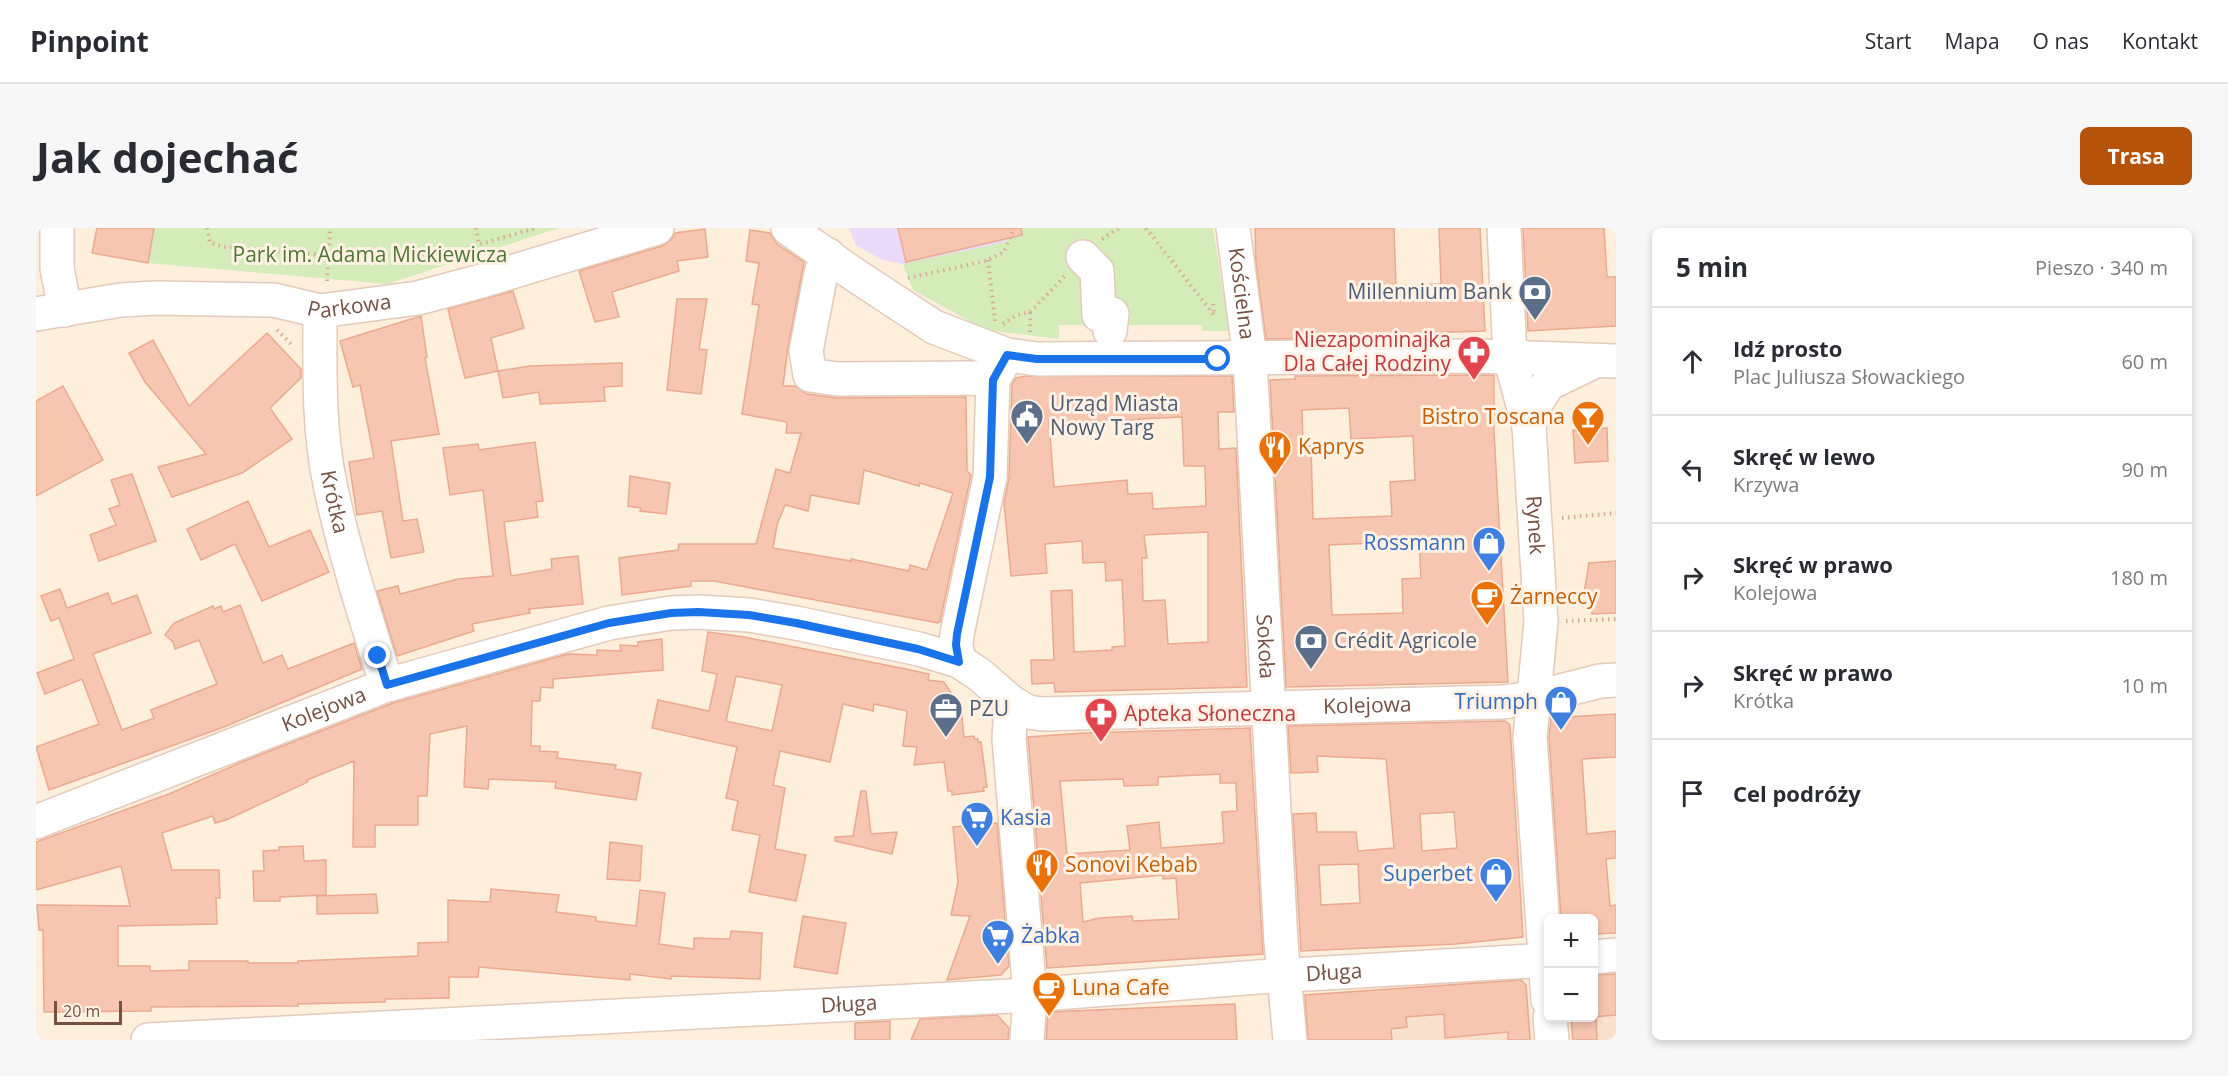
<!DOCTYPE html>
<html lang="pl">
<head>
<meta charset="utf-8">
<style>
	body { margin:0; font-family:"Open Sans",sans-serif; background:#f7f7f7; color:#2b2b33 }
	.controls { position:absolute; right:18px; bottom:18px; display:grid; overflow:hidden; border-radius:9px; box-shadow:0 3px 9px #0003 }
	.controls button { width:54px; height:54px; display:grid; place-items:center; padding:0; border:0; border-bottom:2px solid #e1e1e2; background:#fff; color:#2b2b33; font:30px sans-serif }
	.scale { position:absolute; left:18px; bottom:15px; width:68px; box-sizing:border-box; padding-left:6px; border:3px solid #755143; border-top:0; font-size:16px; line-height:21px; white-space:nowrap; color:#755143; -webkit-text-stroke:4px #fff2e4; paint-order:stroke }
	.stop { position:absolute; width:18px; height:18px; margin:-14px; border:4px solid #1a73e8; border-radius:50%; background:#fff }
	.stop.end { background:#1a73e8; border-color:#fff; box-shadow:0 2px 6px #0008 }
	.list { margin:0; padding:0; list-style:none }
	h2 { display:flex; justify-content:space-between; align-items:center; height:78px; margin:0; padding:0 24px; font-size:26px }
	h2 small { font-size:20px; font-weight:400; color:#7c7c81 }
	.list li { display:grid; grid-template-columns:39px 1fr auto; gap:18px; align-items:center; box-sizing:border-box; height:108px; padding:0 24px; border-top:2px solid #e1e1e2 }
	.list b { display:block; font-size:22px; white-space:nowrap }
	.list p { margin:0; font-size:20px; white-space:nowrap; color:#7c7c81 }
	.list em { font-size:20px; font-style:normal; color:#7c7c81 }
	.icon { flex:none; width:33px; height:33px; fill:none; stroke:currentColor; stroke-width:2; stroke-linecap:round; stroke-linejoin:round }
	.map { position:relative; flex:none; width:1580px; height:812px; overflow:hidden; border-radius:9px }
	header { display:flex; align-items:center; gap:36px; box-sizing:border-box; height:84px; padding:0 30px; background:#fff; border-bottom:2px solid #e1e1e2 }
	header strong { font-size:28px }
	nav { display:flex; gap:33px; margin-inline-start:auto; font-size:21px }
	.intro { display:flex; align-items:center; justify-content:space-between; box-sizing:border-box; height:144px; padding:0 36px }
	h1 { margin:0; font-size:42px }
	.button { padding:15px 27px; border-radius:9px; background:#b45309; color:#fff; font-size:21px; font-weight:700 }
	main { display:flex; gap:36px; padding:0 36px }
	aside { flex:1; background:#fff; border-radius:9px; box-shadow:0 3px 9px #0003 }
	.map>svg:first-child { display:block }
	.residential { fill:#f9e1cd }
	.education { fill:#ebd9fa }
	.green { fill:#d3ecba }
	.building { fill:#f6c6b1; stroke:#eaaa90; stroke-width:1.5; fill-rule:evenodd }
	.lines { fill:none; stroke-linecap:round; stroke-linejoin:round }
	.minor-casing { stroke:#e4cabb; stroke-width:36 }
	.path { stroke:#daaa95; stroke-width:4; stroke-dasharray:1.5 4.5; stroke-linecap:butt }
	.minor { stroke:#fff; stroke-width:33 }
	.route { stroke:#1a73e8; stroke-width:8 }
	.labels { text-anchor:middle; stroke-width:6; stroke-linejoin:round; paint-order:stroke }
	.park-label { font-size:21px; fill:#507638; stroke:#fff2e4 }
	.service-label { font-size:21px; fill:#4e5e75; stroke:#fff2e4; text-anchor:start }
	.street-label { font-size:21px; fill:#755143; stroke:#fff2e4 }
	.health-label { font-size:21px; fill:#be3a42; stroke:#fff2e4; text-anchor:end }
	.food-label { font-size:21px; fill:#c56008; stroke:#fff2e4; text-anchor:start }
	.shop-label { font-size:21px; fill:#366cbe; stroke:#fff2e4; text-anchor:end }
</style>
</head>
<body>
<header>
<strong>Pinpoint</strong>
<nav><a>Start</a><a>Mapa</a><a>O nas</a><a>Kontakt</a></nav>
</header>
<div class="intro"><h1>Jak dojechać</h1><a class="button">Trasa</a></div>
<main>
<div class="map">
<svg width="1580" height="812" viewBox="0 0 1580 812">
	<rect width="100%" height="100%" fill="#feeedc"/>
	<g class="residential">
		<path d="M1580,744V812H1535L1534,790H1558V745Z"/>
		<path d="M1486,750L1491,757L1497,812H1269L1265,766Z"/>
	</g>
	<path class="education" d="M813,0H967L971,14L867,36L846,32L820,17Z"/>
	<g class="green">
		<path d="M118,0H523L351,56L112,35Z"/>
		<path d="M967,0H1177L1193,103H1166V97H1023V111L950,102L877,62L867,36L970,14Z"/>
	</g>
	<g class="building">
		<path d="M61,0H118L112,35L56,25Z"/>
		<path d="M862,0H985L986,7L870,34Z"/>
		<path d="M1219,0H1358L1360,58L1405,56L1403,0H1444L1449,103L1388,105V110L1230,111L1220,35Z"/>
		<path d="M1487,0H1568L1571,49H1580V98L1492,103Z"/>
		<path d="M669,1L672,29L641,33L643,43L576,64L583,89L559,94L543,43L626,18L634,13L639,5Z"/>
		<path d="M714,2L734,5L741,16L768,34L752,119L747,158H759L771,166L801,170L930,169L931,243L935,247L904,394L902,395L678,353H655V358L586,367L583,330L642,322L643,316H720L740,241L754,245L765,205H750L751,194L706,186L723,77L716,76L723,35L710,33ZM828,242L883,258L884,255L917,265L891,342L874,337L873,343L815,331V333L737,320L741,297L749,277L772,283L775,267L823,276Z"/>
		<path d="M477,63L488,100L455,110L462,143L494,138L586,135V158L568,159L569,173L504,176L503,164L467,170L462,143L429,150L412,81Z"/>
		<path d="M641,71H671L663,121L671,122L665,166L631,162Z"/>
		<path d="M385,88L391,129L389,130L403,206L355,213L367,293L381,291L388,324L355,330L346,283L321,287L313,234L338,230L324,157L317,159L304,113Z"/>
		<path d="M231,105L265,141V150L234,180L256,211L206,245L136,269L122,239L170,226L109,154L93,125L117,112L153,178Z"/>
		<path d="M1458,147V204L1472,454L1250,459L1234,152L1259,151V148ZM1313,180L1315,211L1377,208L1379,252L1354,254L1356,288L1277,291L1275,218L1267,217L1266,182ZM1383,313L1385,350L1366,351L1367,385L1296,387L1293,317Z"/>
		<path d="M990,148H1196L1198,184H1182L1183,221L1200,220L1211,459L1019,464L1018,455L996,456L995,432H1018L1015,363L1036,362L1038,424L1076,422V419L1089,418L1086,352L1070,353L1069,334L1047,335L1046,313L1009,316L1011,345L975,348L968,275L973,250L976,157L980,150ZM1146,189L1148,238H1169L1170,278L1117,281L1116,265L1092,266L1091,252L1018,259L1013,194L1103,192V191ZM1172,304V414L1132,416L1129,372L1107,373L1106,330H1111L1108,307Z"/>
		<path d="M27,158L67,232L0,268V173Z"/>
		<path d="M1571,200L1572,233L1539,235L1537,202Z"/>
		<path d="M499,214L507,273L500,274L502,289L468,294L475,348L516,341L515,331L542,328L547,376L493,381L494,385L436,396L438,403L361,428L341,363L362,358L364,366L422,351L457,348L447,262L414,267L407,220L442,216L443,222Z"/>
		<path d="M96,246L120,313L63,333L54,307L80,297L73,281L84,277L75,252Z"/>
		<path d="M594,248L634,255L630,286L604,283L605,280L592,278Z"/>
		<path d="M212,273L233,319L274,302L293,344L226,373L199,316L165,332L151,301Z"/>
		<path d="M1580,333V385L1556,386L1555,367L1548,365L1553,335Z"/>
		<path d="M24,361L31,380L72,365L76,376L101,367L115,405L57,426L86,502L118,490L115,482L181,456L163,412L139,421L137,414L129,407L138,395L177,378L178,381L185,378L187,384L204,377L227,435L246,427L252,441L318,415L326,441L188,499L13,562L0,519L63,496L46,451L9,466L1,445L38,431L23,390L15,393L5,368Z"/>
		<path d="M672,404L708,409L870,441L893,446L892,452L908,454L925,480L928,509L938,508L939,511H942V514H945L951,559L947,560L948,563L916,567V563H912L908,534L878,537L881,519L867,518L871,483L838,476L837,483L807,476L794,534L744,523L737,557L749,560L739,621L770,627L760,673L713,664L724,607L696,602L702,573L690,570L701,519L616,500L622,472L673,483L681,446L666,443ZM700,448L746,457L736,503L690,493Z"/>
		<path d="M626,411L627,442L517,451V460L505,459L504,473H496L495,518H504V523L522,524L521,530L580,537L579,541L605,545L600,572L519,560L520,554L453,551L452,561L428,559L431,498L394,506L391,568H382V597H339V619H317L318,533L271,552L272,554L190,592L179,595L177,588L126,605L136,642H183L184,670H180L181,696L82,698V738H114V743L153,742V733H212V735H262V733L382,728V715L412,714V672L454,674L455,661L523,667L520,684L560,689V693L600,698L604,662L629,665L623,716L658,721V710L694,711L695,703L726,705L724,751L635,748V751L594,746V752L443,739L442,749H413V770L349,771V774L262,776V778L115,779V783L8,784L7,702H3L1,677L94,678L85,638L0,662V614L133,566L208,533L357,475L532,426L561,427V422L585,423L584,417L602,418V414Z"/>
		<path d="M1580,486V529L1546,531L1551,606L1580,603V630L1570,631L1574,678L1580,677V705L1557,706V690H1525L1513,509L1515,490Z"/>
		<path d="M1469,493L1474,497L1487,709L1420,716L1265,723L1257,586L1280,585L1281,604H1320L1322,623L1358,620L1350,531L1281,528L1282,544L1255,545L1252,498ZM1418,584L1421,620L1386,623L1384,586ZM1322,636L1324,675L1285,677L1283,637Z"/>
		<path d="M1214,500L1227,726L1011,740L992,509L1048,505ZM1184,546V555H1200L1201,583L1186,584L1188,615L1125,620L1123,594L1091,598L1094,622L1031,626L1024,553L1087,551L1088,558L1122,557V549ZM1127,647V651L1140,650L1143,691L1097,693L1096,688L1063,690L1047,694L1044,655Z"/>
		<path d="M825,563H830L835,606L861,604L856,626L799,613V609L817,608Z"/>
		<path d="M961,595L973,738L965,747L911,752L934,688L915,687L922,654L917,599Z"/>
		<path d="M574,614L606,618L604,653L571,651Z"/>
		<path d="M267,618L268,633L290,632V667L244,669V673H218L217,643H228L227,623L243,622V619Z"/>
		<path d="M340,666L342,685L281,686V668Z"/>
		<path d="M767,688L810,695L801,746L758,739Z"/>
		<path d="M1580,746V787L1557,789V747Z"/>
		<path d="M1485,752L1490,757L1494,812H1472V804L1409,810L1408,786L1370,789L1371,799L1355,801L1356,812H1272L1269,767Z"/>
		<path d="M1199,776L1201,812H1010L1012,784Z"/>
		<path d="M961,787L973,800L972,812H875L884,791Z"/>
		<path d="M1535,789H1560L1561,812H1537Z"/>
		<path d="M854,793V812H819V795Z"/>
	</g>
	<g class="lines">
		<defs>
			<g id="minor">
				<path d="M21,0V40L29,82"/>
				<path d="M752,0L813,43L898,99L971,127L1001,131L1441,128L1580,133"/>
				<path id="s1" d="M1197,0L1214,131L1245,714L1254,812"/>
				<path id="s2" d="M1468,0L1474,129L1493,199L1505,394L1494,509L1512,772"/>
				<path d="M792,27L785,45L770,123L774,147L801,151L937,150L957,152"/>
				<path d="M1047,29L1061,43L1063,87L1076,86L1074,103"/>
				<path id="s3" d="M284,83C284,140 282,200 294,256C308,324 330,391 351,457"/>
				<path id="s4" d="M0,86L85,72L119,70L238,72L284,83L382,70L449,52L621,0"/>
				<path d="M1493,199L1497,180L1512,156L1557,134"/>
				<path d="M923,433L920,417L921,406L954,249L957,152L971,127"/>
				<path d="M975,474L973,511L994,767L991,812"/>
				<path id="s5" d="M0,594L351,457L573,395L635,385L662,384L713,387L760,395L883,421L923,433L944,447L975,474L992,484L1006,486L1467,474L1497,470L1564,453L1580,452"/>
				<path d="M1558,729L1580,727"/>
				<path d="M1514,790L1516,812"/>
				<path id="s6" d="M112,812L994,767L1222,749L1512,732"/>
			</g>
		</defs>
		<use href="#minor" class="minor-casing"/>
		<g class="path">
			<path d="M171,0L174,15L189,19L329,30L417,24L500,0"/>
			<path d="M440,0L443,16"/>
			<path d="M1110,0L1178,87L1177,75"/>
			<path d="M1066,11L1083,0"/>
			<path d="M952,32L959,93"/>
			<path d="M872,50L950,33L968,24L978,0"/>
			<path d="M291,53L294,0"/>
			<path d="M967,96L981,87L994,84L1029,48"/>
			<path d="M241,102L257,118"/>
			<path d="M994,104V84"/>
			<path d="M1526,290L1580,285"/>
			<path d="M1530,393L1580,391"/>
		</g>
		<use href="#minor" class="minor"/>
	</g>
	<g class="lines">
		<path class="route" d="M342,428L351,457L573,395L635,385L662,384L713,387L760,395L882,421L923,434L920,417L921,406L954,249L957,152L971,127L1001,131H1182"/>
	</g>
	<defs>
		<symbol id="bank-pin" viewBox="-11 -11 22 30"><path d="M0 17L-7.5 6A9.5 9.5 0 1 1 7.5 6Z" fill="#5c6f8a" stroke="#fff2e4"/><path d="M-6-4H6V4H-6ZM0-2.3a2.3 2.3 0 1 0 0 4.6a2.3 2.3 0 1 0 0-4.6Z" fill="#fff"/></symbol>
		<symbol id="pharmacy-pin" viewBox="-11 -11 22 30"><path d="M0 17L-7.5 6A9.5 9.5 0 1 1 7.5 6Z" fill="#e0444e" stroke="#fff2e4"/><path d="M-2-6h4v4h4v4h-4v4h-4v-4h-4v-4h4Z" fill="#fff"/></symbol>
		<symbol id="civic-pin" viewBox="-11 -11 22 30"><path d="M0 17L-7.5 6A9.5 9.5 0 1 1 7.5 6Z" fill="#5c6f8a" stroke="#fff2e4"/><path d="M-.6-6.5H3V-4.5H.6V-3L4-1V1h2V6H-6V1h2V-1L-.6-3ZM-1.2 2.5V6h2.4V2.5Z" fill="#fff"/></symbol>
		<symbol id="bar-pin" viewBox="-11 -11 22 30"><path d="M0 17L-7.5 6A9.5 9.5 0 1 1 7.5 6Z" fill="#e8710a" stroke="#fff2e4"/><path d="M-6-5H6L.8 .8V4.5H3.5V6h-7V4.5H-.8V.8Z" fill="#fff"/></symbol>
		<symbol id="restaurant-pin" viewBox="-11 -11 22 30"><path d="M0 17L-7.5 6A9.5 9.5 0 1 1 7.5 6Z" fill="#e8710a" stroke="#fff2e4"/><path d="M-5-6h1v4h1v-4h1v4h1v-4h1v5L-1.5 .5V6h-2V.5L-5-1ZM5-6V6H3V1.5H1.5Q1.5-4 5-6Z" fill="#fff"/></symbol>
		<symbol id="shop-pin" viewBox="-11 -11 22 30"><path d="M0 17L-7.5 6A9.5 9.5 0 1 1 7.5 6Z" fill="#3f7fe0" stroke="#fff2e4"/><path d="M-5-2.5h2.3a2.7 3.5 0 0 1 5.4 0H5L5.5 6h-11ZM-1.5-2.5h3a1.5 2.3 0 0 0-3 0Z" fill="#fff"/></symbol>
		<symbol id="cafe-pin" viewBox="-11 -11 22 30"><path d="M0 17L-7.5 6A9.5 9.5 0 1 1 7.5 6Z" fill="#e8710a" stroke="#fff2e4"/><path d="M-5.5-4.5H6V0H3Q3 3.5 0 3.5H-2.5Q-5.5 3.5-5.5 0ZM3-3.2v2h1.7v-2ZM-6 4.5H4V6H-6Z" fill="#fff"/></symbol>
		<symbol id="office-pin" viewBox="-11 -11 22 30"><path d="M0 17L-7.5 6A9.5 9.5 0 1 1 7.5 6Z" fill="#5c6f8a" stroke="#fff2e4"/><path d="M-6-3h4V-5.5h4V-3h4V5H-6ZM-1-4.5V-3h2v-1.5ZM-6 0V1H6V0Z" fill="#fff"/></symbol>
		<symbol id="supermarket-pin" viewBox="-11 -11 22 30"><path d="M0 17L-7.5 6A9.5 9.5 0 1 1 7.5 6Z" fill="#3f7fe0" stroke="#fff2e4"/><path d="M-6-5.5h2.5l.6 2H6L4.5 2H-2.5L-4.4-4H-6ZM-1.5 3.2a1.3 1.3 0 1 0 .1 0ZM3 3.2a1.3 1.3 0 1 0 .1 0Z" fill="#fff"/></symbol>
	</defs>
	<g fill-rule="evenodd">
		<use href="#bank-pin" x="1480" y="45" width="38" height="52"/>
		<use href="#pharmacy-pin" x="1419" y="105" width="38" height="52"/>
		<use href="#civic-pin" x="972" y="169" width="38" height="52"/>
		<use href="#bar-pin" x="1533" y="170" width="38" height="52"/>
		<use href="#restaurant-pin" x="1220" y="200" width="38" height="52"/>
		<use href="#shop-pin" x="1434" y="296" width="38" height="52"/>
		<use href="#cafe-pin" x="1432" y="350" width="38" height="52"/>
		<use href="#bank-pin" x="1256" y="394" width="38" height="52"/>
		<use href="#shop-pin" x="1506" y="455" width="38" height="52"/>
		<use href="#office-pin" x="891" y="462" width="38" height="52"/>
		<use href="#pharmacy-pin" x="1046" y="467" width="38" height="52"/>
		<use href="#supermarket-pin" x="922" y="571" width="38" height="52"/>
		<use href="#restaurant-pin" x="987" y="618" width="38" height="52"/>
		<use href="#shop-pin" x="1441" y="627" width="38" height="52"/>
		<use href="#supermarket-pin" x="943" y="689" width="38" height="52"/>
		<use href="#cafe-pin" x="994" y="741" width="38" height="52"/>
	</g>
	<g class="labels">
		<g class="park-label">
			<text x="334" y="34">Park im. Adama Mickiewicza</text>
		</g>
		<g class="service-label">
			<text x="1476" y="71" text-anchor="end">Millennium Bank</text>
			<text x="1014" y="183">Urząd Miasta<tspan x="1014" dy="24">Nowy Targ</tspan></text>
			<text x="1298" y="420">Crédit Agricole</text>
			<text x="933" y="488">PZU</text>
		</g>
		<g class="street-label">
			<text dy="7" stroke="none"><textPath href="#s1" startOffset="66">Kościelna</textPath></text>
			<text dy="7" stroke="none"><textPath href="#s4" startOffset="316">Parkowa</textPath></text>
			<text dy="7" stroke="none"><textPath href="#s3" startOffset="192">Krótka</textPath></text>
			<text dy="7" stroke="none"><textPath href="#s2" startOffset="300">Rynek</textPath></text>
			<text dy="7" stroke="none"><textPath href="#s1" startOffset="420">Sokoła</textPath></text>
			<text dy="7" stroke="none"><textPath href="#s5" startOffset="1389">Kolejowa</textPath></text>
			<text dy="7" stroke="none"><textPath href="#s5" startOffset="309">Kolejowa</textPath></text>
			<text dy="7" stroke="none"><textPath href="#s6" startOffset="1188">Długa</textPath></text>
			<text dy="7" stroke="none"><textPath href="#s6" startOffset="702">Długa</textPath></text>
		</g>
		<g class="health-label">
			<text x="1415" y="119">Niezapominajka<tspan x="1415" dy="24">Dla Całej Rodziny</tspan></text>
			<text x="1088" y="493" text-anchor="start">Apteka Słoneczna</text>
		</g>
		<g class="food-label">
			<text x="1529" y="196" text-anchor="end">Bistro Toscana</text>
			<text x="1262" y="226">Kaprys</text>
			<text x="1474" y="376">Żarneccy</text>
			<text x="1029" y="644">Sonovi Kebab</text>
			<text x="1036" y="767">Luna Cafe</text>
		</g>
		<g class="shop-label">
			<text x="1430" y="322">Rossmann</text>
			<text x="1502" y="481">Triumph</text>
			<text x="964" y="597" text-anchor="start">Kasia</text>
			<text x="1437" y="653">Superbet</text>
			<text x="985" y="715" text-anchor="start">Żabka</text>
		</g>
	</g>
</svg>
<div class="controls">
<button>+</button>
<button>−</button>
</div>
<div class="scale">20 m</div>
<div class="stop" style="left:1182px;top:131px"></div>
<div class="stop end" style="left:342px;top:428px"></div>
</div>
<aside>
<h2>5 min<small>Pieszo · 340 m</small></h2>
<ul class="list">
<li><svg class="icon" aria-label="ahead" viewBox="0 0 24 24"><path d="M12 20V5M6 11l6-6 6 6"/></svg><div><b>Idź prosto</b><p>Plac Juliusza Słowackiego</p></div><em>60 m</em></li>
<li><svg class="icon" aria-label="left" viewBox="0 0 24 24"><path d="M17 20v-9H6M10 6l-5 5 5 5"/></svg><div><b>Skręć w lewo</b><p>Krzywa</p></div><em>90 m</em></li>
<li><svg class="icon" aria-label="right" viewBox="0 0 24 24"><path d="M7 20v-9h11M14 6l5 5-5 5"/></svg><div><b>Skręć w prawo</b><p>Kolejowa</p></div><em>180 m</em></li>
<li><svg class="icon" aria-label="right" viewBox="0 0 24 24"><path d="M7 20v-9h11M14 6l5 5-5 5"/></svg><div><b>Skręć w prawo</b><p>Krótka</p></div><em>10 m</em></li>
<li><svg class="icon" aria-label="arrive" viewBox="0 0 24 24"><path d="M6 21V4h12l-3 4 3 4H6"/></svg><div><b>Cel podróży</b></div></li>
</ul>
</aside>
</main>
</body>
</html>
